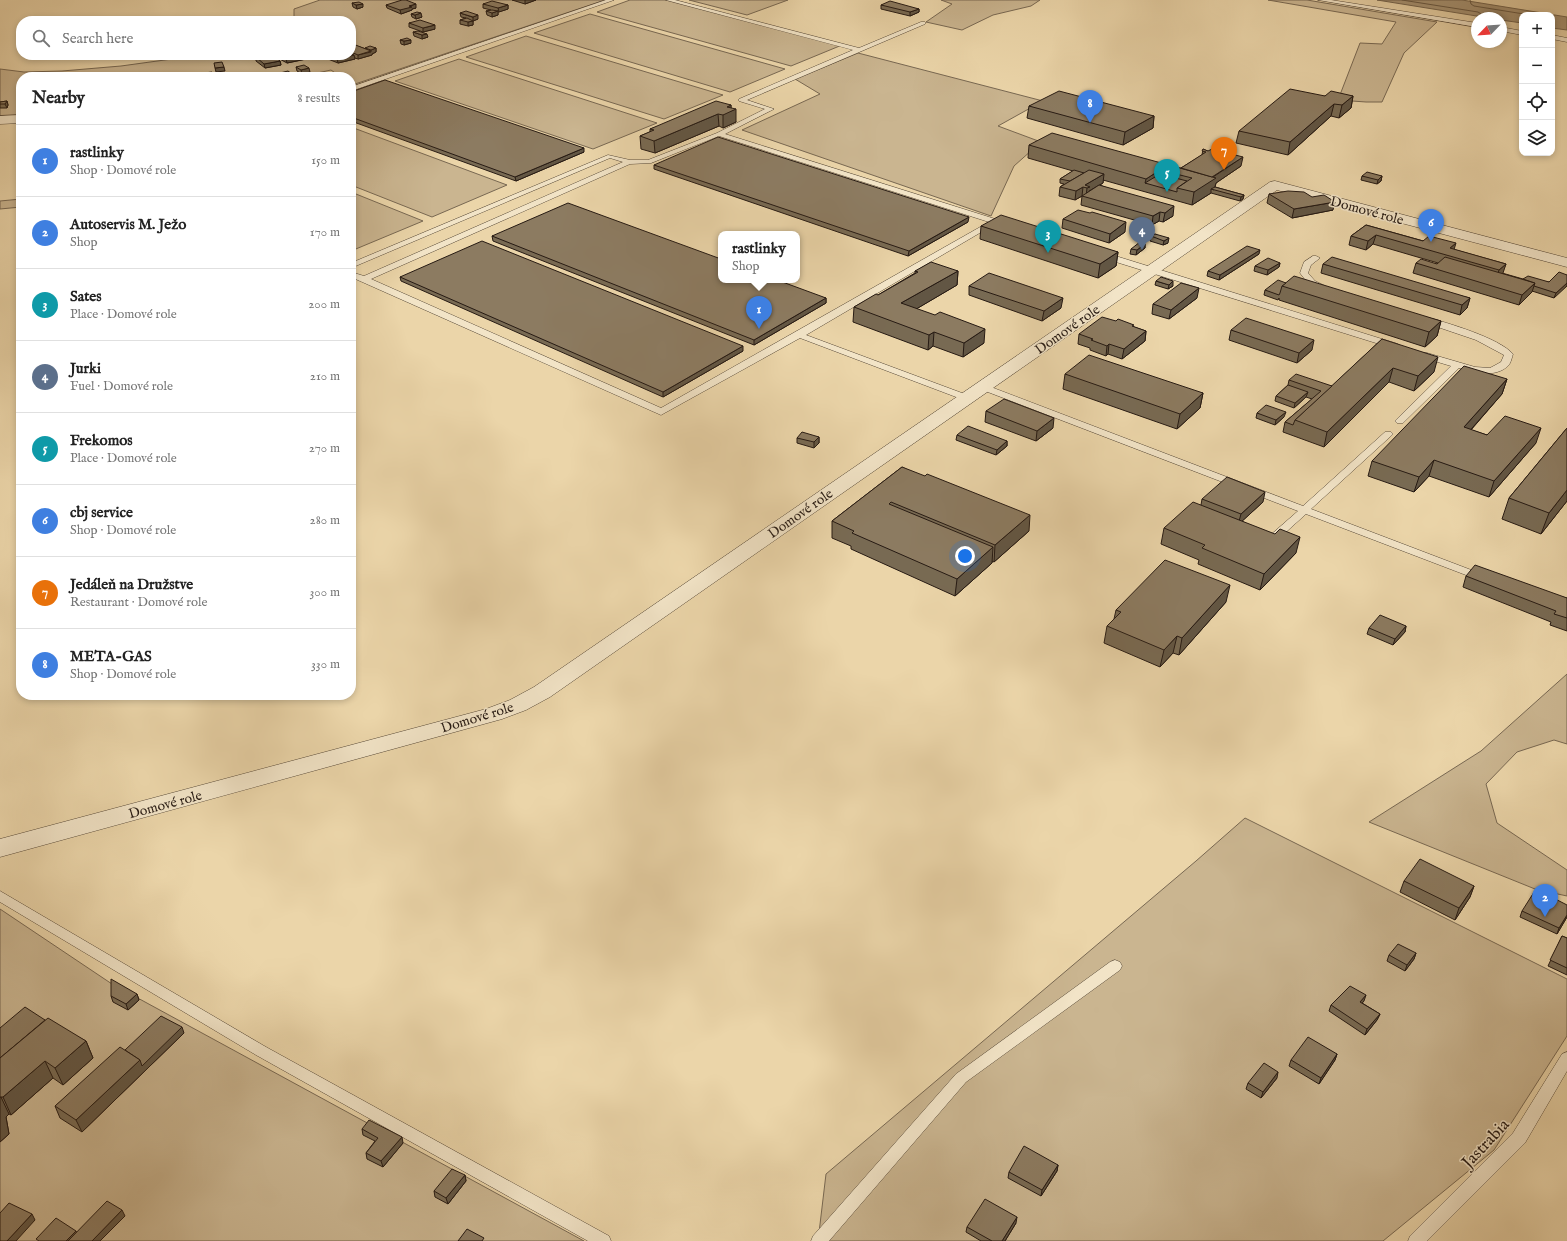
<!DOCTYPE html>
<html lang="en">
<head>
<meta charset="utf-8">
<style>
	body { margin:0; font-family:"IM FELL English",serif; background:#f6f6f6; color:#222 }
	.controls { position:absolute; right:12px; top:12px; display:grid; overflow:hidden; border-radius:8px; box-shadow:0 2px 6px #0003 }
	.controls button { width:36px; height:36px; display:grid; place-items:center; padding:0; border:0; border-bottom:1px solid #e0e0e0; background:#fff; color:#222; font:20px sans-serif }
	.compass { position:absolute; left:1471px; top:12px; width:36px; height:36px; border-radius:50%; background:#fff; box-shadow:0 2px 6px #0003; rotate:245deg }
	.you { position:absolute; left:965px; top:556px; width:14px; height:14px; margin:-10px; border:3px solid #fff; border-radius:50%; background:#1a73e8; box-shadow:0 0 0 6px #1a73e833 }
	.badge { display:grid; place-items:center; width:26px; height:26px; border-radius:50%; background:#8f2418; color:#fff; font-size:13px; font-weight:700 }
	.pin { position:absolute; translate:-50% -33px; filter:drop-shadow(0 1px 2px #0008) }
	.pin::after { content:''; position:absolute; top:21px; width:14px; height:12px; background:inherit; clip-path:polygon(0 0,100% 0,50% 100%) }
	.popup { position:absolute; left:718px; top:231px; width:82px; height:52px; box-sizing:border-box; display:grid; place-content:center; border-radius:8px; background:#fff; filter:drop-shadow(0 1px 3px #0005); font-size:13px; white-space:nowrap; color:#767676 }
	.popup b { font-size:15px; color:#222 }
	.popup::after { content:''; position:absolute; left:50%; top:100%; margin-left:-8px; border:8px solid transparent; border-top-color:#fff }
	.list { margin:0; padding:0; list-style:none }
	h2 { display:flex; justify-content:space-between; align-items:center; height:52px; margin:0; padding:0 16px; font-size:17px }
	h2 small { font-size:13px; font-weight:400; color:#767676 }
	.list li { display:grid; grid-template-columns:26px 1fr auto; gap:12px; align-items:center; box-sizing:border-box; height:72px; padding:0 16px; border-top:1px solid #e0e0e0 }
	.list b { display:block; font-size:15px; white-space:nowrap }
	.list p { margin:0; font-size:13px; white-space:nowrap; color:#767676 }
	.list em { font-size:13px; font-style:normal; color:#767676 }
	.icon { flex:none; width:22px; height:22px; fill:none; stroke:currentColor; stroke-width:2; stroke-linecap:round; stroke-linejoin:round }
	.map { position:relative; flex:none; width:1567px; height:1241px; overflow:hidden }
	.search { position:absolute; background:#fff; box-shadow:0 2px 6px #0003; left:16px; top:16px; width:340px; height:44px; display:flex; align-items:center; gap:10px; box-sizing:border-box; padding:0 14px; border-radius:16px; color:#767676; font-size:15px }
	.panel { position:absolute; background:#fff; box-shadow:0 2px 6px #0003; left:16px; top:72px; width:340px; height:628px; border-radius:16px }
	.map>svg:first-child { display:block }
	.green { fill:#cab590; stroke:#786852 }
	.water { fill:#a89576; stroke:#74644e }
	.lines { fill:none; stroke-linecap:round; stroke-linejoin:round }
	.shore { stroke:#675844; stroke-width:1 }
	.service-casing { stroke:#574938; stroke-width:1 }
	.minor-casing { stroke:#574938; stroke-width:1 }
	.service { fill:#f2e4c7; fill-rule:evenodd }
	.minor { fill:#f2e4c7; fill-rule:evenodd }
	.wall { fill:#786a53; stroke:#261a13 }
	.shaded-wall { fill:#625644; stroke:#261a13 }
	.building { fill:#8c7b61; stroke:#261a13 }
	.labels { text-anchor:middle; stroke-width:3; stroke-linejoin:round; paint-order:stroke }
	.street-label { font-size:14px; fill:#261a13; stroke:#f2e4c7 }
	.near-street-label { font-size:17px; fill:#261a13; stroke:#f2e4c7 }
</style>
</head>
<body>
<div class="map">
<svg width="1567" height="1241" viewBox="0 0 1567 1241">
	<rect width="100%" height="100%" fill="#ebd5a9"/>
	<filter id="stains"><feTurbulence type="fractalNoise" baseFrequency=".005" numOctaves="4"/><feColorMatrix values="0 0 0 0 .2 0 0 0 0 .09 0 0 0 0 .02 0 0 0 .5 -.17"/></filter>
	<radialGradient id="worn" r=".72"><stop offset=".6" stop-color="#630" stop-opacity="0"/><stop offset="1" stop-color="#630" stop-opacity=".3"/></radialGradient>
	<g class="green">
		<path d="M320,0H605L352,85L351,77H341L331,70L299,77H21V117L0,118V69L24,72L62,71L121,66L201,55H351V21H294V9Z"/>
		<path d="M630,0H674L842,45L791,66L597,12Z"/>
		<path d="M689,0H788L747,15Z"/>
		<path d="M941,0H1040L1031,6L993,15L962,30L926,22L952,4Z"/>
		<path d="M1268,0H1307L1437,22L1404,53L1382,102H1366L1338,100L1360,43L1382,44L1396,22Z"/>
		<path d="M590,14L785,69L730,92L534,33Z"/>
		<path d="M526,36L723,95L664,119L466,57Z"/>
		<path d="M858,53L1043,101L998,126L1041,142L1014,166L991,216L742,130L820,94L795,79Z"/>
		<path d="M459,59L657,123L593,149L395,81Z"/>
		<path d="M351,127L507,185L432,217L351,185Z"/>
		<path d="M351,192L423,221L351,251Z"/>
		<path d="M21,199V207L0,209V201Z"/>
		<path d="M1567,674V744L1554,740L1517,752L1486,784L1497,823L1567,870V896L1535,889L1369,822L1481,751Z"/>
		<path d="M1245,818L1567,979V1036L1494,1150L1383,1241H818L826,1174L1196,861Z"/>
		<path d="M0,909L112,984L584,1241H0Z"/>
	</g>
	<path class="water" d="M1377,0H1462L1567,17V30L1552,28V15H1522V23L1501,20V18H1489Z"/>
	<g class="lines">
		<g class="shore">
			<path d="M1402,0L1478,12L1481,14L1482,18"/>
			<path d="M1470,0L1471,4L1474,6L1530,15"/>
		</g>
		<defs>
			<g id="service">
				<path d="M606,0H614L351,91V87Z"/>
				<path d="M666,0H675L859,48L921,22H925V24L747,100L774,109L725,134L1008,223V227L995,224L806,335L970,396L972,398L970,400H964L800,338L661,415L351,277V272L364,276L623,162L610,158L351,268V263L608,155L630,160H648L717,133L765,109L739,101V99L853,50ZM719,136L989,222L661,408L371,279L630,164L651,163Z"/>
				<path d="M1318,0H1331L1477,23V27Z"/>
				<path d="M1501,27L1522,31V35L1501,31Z"/>
				<path d="M1552,35L1567,38V42L1552,39Z"/>
				<path d="M1100,253H1106L1398,344L1399,346L1395,349L1392,348L1100,257Z"/>
				<path d="M1313,256H1316L1320,258L1311,265L1308,273L1315,281L1325,286V290C1314,292 1306,281 1300,273L1304,262Z"/>
				<path d="M1426,317C1448,323 1499,338 1513,354C1512,357 1511,363 1508,366C1495,378 1474,373 1459,368L1403,423H1397L1395,421L1397,419L1451,366L1421,357L1420,355L1421,353H1427L1475,367L1490,368L1501,362L1504,355L1476,340L1423,322L1422,320L1423,318Z"/>
				<path d="M983,384L1303,506L1385,432H1391L1393,434L1391,436L1311,509L1487,576L1488,578L1483,581L1479,580L1306,514L1275,542H1267L1266,540L1267,538L1298,511L980,389L979,387L980,385Z"/>
				<path d="M0,891L266,1047L609,1236L611,1241H588L256,1055L0,902Z"/>
				<path d="M1115,960L1120,962L1122,966L1120,970L966,1082L829,1241H811L813,1236L956,1074L1110,962Z"/>
				<path d="M1567,1052V1071L1525,1143L1427,1241H1408L1410,1236L1513,1133L1562,1054Z"/>
			</g>
			<g id="minor">
				<path d="M21,115V123L0,124V116Z"/>
				<path d="M1275,181L1567,258V267L1277,190L550,697L526,710L502,719L0,857V839L486,709L510,700L534,687L1270,182Z"/>
			</g>
		</defs>
		<use href="#service" class="service-casing"/>
		<use href="#minor" class="minor-casing"/>
		<use href="#service" class="service"/>
		<use href="#minor" class="minor"/>
	</g>
	<g class="wall">
		<path d="M512,0H536L525,4Z"/>
		<path d="M352,3L363,7L357,9L353,7Z"/>
		<path d="M483,4L508,5V9L498,12V15L492,17L487,15L486,11L491,10L483,8Z"/>
		<path d="M386,5L416,8L412,9V10L401,14L387,8Z"/>
		<path d="M881,5L919,9V12L910,16L881,9Z"/>
		<path d="M460,13L478,19L473,21V25L468,26L460,24V20L466,18L461,17Z"/>
		<path d="M411,14L422,17L416,19L412,17Z"/>
		<path d="M409,23L435,29L423,32L409,27Z"/>
		<path d="M413,32L428,37L422,39L414,36Z"/>
		<path d="M400,40L411,43L404,45L401,44Z"/>
		<path d="M351,44L366,49L365,48H376V52L372,54V55L358,59L355,58V59L338,63L328,59L327,55H351Z"/>
		<path d="M276,55H311V58L287,63L276,57Z"/>
		<path d="M256,57L280,61L281,65L265,68L256,61Z"/>
		<path d="M296,67L310,72L302,74L297,71Z"/>
		<path d="M280,73L292,74V77H280Z"/>
		<path d="M351,92L584,152L516,181L351,121Z"/>
		<path d="M1325,96H1353L1351,108L1339,118L1331,116L1288,155L1236,143L1239,131Z"/>
		<path d="M7,101L8,105L7,108H0V102Z"/>
		<path d="M731,105V108L736,122L723,128L719,126L655,153L641,149L640,136L650,132V129Z"/>
		<path d="M1029,106L1154,116L1153,128L1123,145L1027,118Z"/>
		<path d="M1029,145L1181,168L1202,155L1203,149L1241,166L1216,183L1215,187L1244,195L1243,199L1240,201L1211,193L1192,205L1103,180V183L1100,185L1173,216L1163,222L1159,221L1152,225L1081,205L1082,196L1075,200L1059,196L1060,187L1064,184L1060,183V179L1073,171L1028,158Z"/>
		<path d="M654,165L968,222L908,256L654,169Z"/>
		<path d="M1362,176H1382L1381,181L1377,184L1361,180Z"/>
		<path d="M1269,194L1333,210L1292,218L1267,203Z"/>
		<path d="M1063,219L1125,232L1109,243L1062,228Z"/>
		<path d="M1366,225L1506,264L1502,273L1523,279L1549,282L1567,275L1554,298L1532,291L1519,305L1413,273L1416,263L1437,264L1438,263L1373,244L1366,250L1349,245L1351,236Z"/>
		<path d="M981,226L1118,252L1116,266L1098,278L980,239Z"/>
		<path d="M1155,234L1168,243L1163,245L1150,241L1151,236Z"/>
		<path d="M492,236L826,298V303L754,345L493,241Z"/>
		<path d="M1145,244V248L1136,255L1130,254L1131,249Z"/>
		<path d="M1259,254L1219,280L1207,276L1208,271Z"/>
		<path d="M1280,263L1279,267L1267,275L1254,271L1255,266Z"/>
		<path d="M1323,264L1470,298L1467,308L1460,315L1321,273Z"/>
		<path d="M915,271H958L957,285L916,309L984,343L963,357L933,346L928,350L853,322L854,307L878,295L915,273Z"/>
		<path d="M400,277L743,351L663,397L401,281Z"/>
		<path d="M1156,281L1173,286L1168,289L1155,285Z"/>
		<path d="M1286,283L1441,321L1437,336L1425,347L1279,300V298L1278,300L1264,295L1265,290Z"/>
		<path d="M969,286L1061,308L1042,321L969,295Z"/>
		<path d="M1197,298L1169,319L1152,314L1153,304Z"/>
		<path d="M1134,327L1146,331L1145,341L1122,359L1108,354L1106,356L1090,350V348L1078,344L1079,334Z"/>
		<path d="M1231,330L1312,350L1297,363L1229,340Z"/>
		<path d="M1382,339L1434,372L1414,391L1389,382L1324,447L1283,432L1285,422L1312,399L1306,397L1294,408L1275,401L1276,396L1288,385L1289,380L1332,386Z"/>
		<path d="M1065,374L1203,393L1200,408L1177,429L1063,389Z"/>
		<path d="M1507,379L1502,394L1471,430L1487,435L1536,443L1489,497L1429,476L1414,492L1368,476L1372,461Z"/>
		<path d="M986,411L1053,428L1036,441L985,422Z"/>
		<path d="M1257,413L1284,417L1275,425L1256,418Z"/>
		<path d="M1567,428V501L1541,534L1502,519L1509,498Z"/>
		<path d="M957,435L1007,441V446L996,455L956,440Z"/>
		<path d="M819,437V443L814,448L797,443V438Z"/>
		<path d="M902,467L1029,531L994,562L992,561V563L955,596L851,549V546L832,538V521Z"/>
		<path d="M1202,499L1263,502L1242,521L1296,553L1260,590L1198,564L1199,560L1161,544L1164,528L1201,505Z"/>
		<path d="M1466,576L1567,598V631L1550,625L1551,622L1463,587Z"/>
		<path d="M1226,602L1179,655L1173,653L1160,667L1104,643L1107,626L1114,619L1116,610Z"/>
		<path d="M1406,626L1405,632L1393,645L1367,634L1369,628Z"/>
		<path d="M1404,881L1474,886L1470,897L1455,920L1400,892Z"/>
		<path d="M1522,911L1567,917L1557,934L1520,917Z"/>
		<path d="M1562,936L1567,938V975L1548,966Z"/>
		<path d="M1416,953L1414,959L1405,971L1387,961L1389,955Z"/>
		<path d="M137,994L139,1000L128,1010L113,1002L111,996Z"/>
		<path d="M1364,1001L1362,1003L1380,1014L1377,1020L1365,1035L1329,1011L1331,1005Z"/>
		<path d="M45,1020L86,1041L93,1058L63,1085L53,1078L11,1115L9,1114L6,1117L9,1134L0,1142V1028Z"/>
		<path d="M184,1033L82,1132L60,1118L55,1106L125,1050Z"/>
		<path d="M1337,1054L1335,1060L1319,1084L1289,1066L1291,1060Z"/>
		<path d="M1277,1078L1261,1098L1246,1089L1248,1083Z"/>
		<path d="M362,1129L403,1143L383,1167L367,1159L366,1153L375,1141L363,1135Z"/>
		<path d="M1058,1165L1057,1171L1041,1196L1008,1178L1009,1172Z"/>
		<path d="M465,1175L466,1181L448,1204L435,1197L434,1191Z"/>
		<path d="M1016,1223L1005,1241H981L966,1232L967,1227Z"/>
	</g>
	<g class="shaded-wall">
		<path d="M525,0H536L525,4Z"/>
		<path d="M363,4V7L357,9L356,5Z"/>
		<path d="M416,4V8L412,9V10L401,14L400,10L409,6Z"/>
		<path d="M508,5V9L499,12L498,8Z"/>
		<path d="M919,9V12L910,16V12Z"/>
		<path d="M498,11V15L492,17V13Z"/>
		<path d="M421,13L422,17L416,19L415,15Z"/>
		<path d="M478,15V19L473,21V17Z"/>
		<path d="M473,21V25L468,26V22Z"/>
		<path d="M435,25V29L423,32V28Z"/>
		<path d="M427,34L428,37L422,39V35Z"/>
		<path d="M411,40V43L404,45V41Z"/>
		<path d="M376,48V52L372,54V55L358,59V55L371,52V50Z"/>
		<path d="M305,55H311V58L287,63L286,59Z"/>
		<path d="M354,55L355,59L338,63L337,59Z"/>
		<path d="M280,61L281,65L265,68L264,64Z"/>
		<path d="M224,67L225,71L216,72L215,68Z"/>
		<path d="M309,68L310,72L302,74L301,70Z"/>
		<path d="M292,74V77H283V75Z"/>
		<path d="M1353,96L1351,108L1339,118L1342,105Z"/>
		<path d="M7,101L8,105L7,108L5,104Z"/>
		<path d="M1334,104L1331,116L1288,155L1290,142Z"/>
		<path d="M731,105V111L736,109V122L723,128V115L727,107Z"/>
		<path d="M718,114L719,126L655,153L654,141Z"/>
		<path d="M1154,116L1153,128L1123,145L1125,132Z"/>
		<path d="M584,148V152L516,181L515,177Z"/>
		<path d="M1243,157L1241,166L1216,183L1214,190L1211,189V193L1192,205L1194,192L1210,179Z"/>
		<path d="M1160,170L1158,183H1145L1146,179Z"/>
		<path d="M1104,174L1103,183L1089,191V196L1086,197L1087,188L1085,185Z"/>
		<path d="M1382,176L1381,181L1377,184L1378,180Z"/>
		<path d="M1083,187L1082,196L1075,200L1076,191Z"/>
		<path d="M1244,195L1243,199L1240,201L1241,197Z"/>
		<path d="M1335,202L1333,210L1292,218L1294,209Z"/>
		<path d="M1174,206L1173,216L1163,222L1165,213Z"/>
		<path d="M1160,212L1159,221L1152,225L1153,216Z"/>
		<path d="M969,217L968,222L908,256L909,251Z"/>
		<path d="M1126,222L1125,232L1109,243L1110,234Z"/>
		<path d="M1376,235L1373,244L1366,250L1368,241Z"/>
		<path d="M1169,238L1168,243L1163,245L1164,241Z"/>
		<path d="M1456,243L1453,253L1450,248Z"/>
		<path d="M1145,244V248L1136,255L1137,250Z"/>
		<path d="M1260,250L1259,254L1219,280L1220,275Z"/>
		<path d="M1118,252L1116,266L1098,278L1100,264Z"/>
		<path d="M1280,263L1279,267L1267,275L1268,270Z"/>
		<path d="M1506,264L1503,273L1496,279L1499,270Z"/>
		<path d="M958,271L957,285L901,318V303Z"/>
		<path d="M1173,281V286L1168,289L1169,285Z"/>
		<path d="M1535,283L1532,292L1519,305L1522,295Z"/>
		<path d="M1567,283V286L1554,298L1556,293Z"/>
		<path d="M1199,288L1197,298L1169,319L1171,310Z"/>
		<path d="M826,298V303L754,345V340Z"/>
		<path d="M1063,298L1061,308L1042,321L1044,311Z"/>
		<path d="M1470,298L1467,308L1460,315L1462,305Z"/>
		<path d="M1441,321L1437,336L1425,347L1429,332Z"/>
		<path d="M985,329L984,343L963,357L964,343Z"/>
		<path d="M1146,331L1145,341L1122,359L1124,349Z"/>
		<path d="M934,332L933,346L928,350L929,335Z"/>
		<path d="M1314,340L1312,350L1297,363L1299,353Z"/>
		<path d="M1109,344L1108,354L1106,356L1107,346Z"/>
		<path d="M743,346V351L663,397V392Z"/>
		<path d="M1438,357L1434,372L1414,391L1418,376Z"/>
		<path d="M1393,368L1389,382L1324,447L1327,432Z"/>
		<path d="M1507,379L1502,394L1459,443L1464,427Z"/>
		<path d="M1308,392L1306,397L1294,408L1295,403Z"/>
		<path d="M1203,393L1200,408L1177,429L1180,414Z"/>
		<path d="M1286,412L1284,417L1275,425L1276,420Z"/>
		<path d="M1054,418L1053,428L1036,441L1037,431Z"/>
		<path d="M1541,428L1536,443L1489,497L1494,481Z"/>
		<path d="M819,437V443L814,448V442Z"/>
		<path d="M1007,441V446L996,455L997,450Z"/>
		<path d="M1434,460L1429,476L1414,492L1419,477Z"/>
		<path d="M1567,490V501L1541,534L1549,513Z"/>
		<path d="M1265,492L1263,502L1238,525L1241,514Z"/>
		<path d="M1030,515L1029,531L994,562L995,545Z"/>
		<path d="M1300,537L1296,553L1260,590L1264,574Z"/>
		<path d="M993,547L992,563L955,596L957,579Z"/>
		<path d="M1230,585L1226,602L1179,655L1182,638Z"/>
		<path d="M1406,626L1405,632L1393,645L1395,639Z"/>
		<path d="M1177,636L1173,653L1160,667L1164,650Z"/>
		<path d="M1474,886L1470,897L1455,920L1459,908Z"/>
		<path d="M1567,915V917L1557,934L1559,928Z"/>
		<path d="M1416,953L1414,959L1405,971L1407,965Z"/>
		<path d="M137,994L139,1000L128,1010L126,1004Z"/>
		<path d="M1366,995L1364,1001L1358,1008L1360,1002Z"/>
		<path d="M1380,1014L1377,1020L1365,1035L1367,1029Z"/>
		<path d="M182,1027L184,1033L82,1132L76,1120L140,1060Z"/>
		<path d="M86,1041L93,1058L63,1085L55,1068Z"/>
		<path d="M1337,1054L1335,1060L1319,1084L1321,1078Z"/>
		<path d="M45,1061L53,1078L11,1115L3,1097Z"/>
		<path d="M1278,1072L1277,1078L1261,1098L1263,1092Z"/>
		<path d="M0,1097H1L9,1114L6,1117L9,1134L0,1142Z"/>
		<path d="M402,1137L403,1143L383,1167L381,1161Z"/>
		<path d="M1058,1165L1057,1171L1041,1196L1042,1190Z"/>
		<path d="M465,1175L466,1181L448,1204L446,1198Z"/>
		<path d="M122,1210L125,1216L100,1241H92Z"/>
		<path d="M32,1214L35,1220L16,1241H7Z"/>
		<path d="M1017,1217L1016,1223L1005,1241H1002Z"/>
		<path d="M76,1231L79,1237L75,1241H66Z"/>
	</g>
	<g class="building">
		<path d="M402,0H406L416,4L409,6L412,7L400,10L386,5Z"/>
		<path d="M492,1L508,5L498,8L483,4Z"/>
		<path d="M890,1L919,9L910,12L881,5Z"/>
		<path d="M359,2L363,4L356,5L352,3Z"/>
		<path d="M492,10L498,11L492,13L486,11Z"/>
		<path d="M466,11L478,15L473,17L460,13Z"/>
		<path d="M417,12L421,13L415,15L411,14Z"/>
		<path d="M467,18L473,21L468,22L460,20Z"/>
		<path d="M420,20L435,25L423,28L409,23Z"/>
		<path d="M418,31L427,34L422,35L413,32Z"/>
		<path d="M407,38L411,40L404,41L400,40Z"/>
		<path d="M351,44H353L371,51L358,55L351,52Z"/>
		<path d="M370,46L376,48L371,50L365,48Z"/>
		<path d="M351,54L354,55L337,59L328,55H351Z"/>
		<path d="M264,55H273L280,61L264,64L256,57Z"/>
		<path d="M279,55H305L286,59Z"/>
		<path d="M222,62L224,67L215,68L214,63Z"/>
		<path d="M304,65L309,68L301,70L296,67Z"/>
		<path d="M288,71L292,74L283,75L280,73Z"/>
		<path d="M212,72L214,77H198L197,74Z"/>
		<path d="M181,73V76L189,75V77H170L171,74Z"/>
		<path d="M260,74L261,77H246V76Z"/>
		<path d="M92,76H103V77H91Z"/>
		<path d="M385,80L584,148L515,177L351,117V92Z"/>
		<path d="M1290,89L1325,96L1331,91L1353,96L1342,105L1334,104L1290,142L1239,131Z"/>
		<path d="M1059,91L1154,116L1125,132L1029,106Z"/>
		<path d="M7,101L5,104H0V102Z"/>
		<path d="M716,101L731,105L727,107L736,109L723,115L718,114L654,141L640,136L654,130L650,129Z"/>
		<path d="M1052,133L1216,178L1194,192L1177,188L1192,178L1160,170L1146,179L1029,145Z"/>
		<path d="M718,137L969,217L909,251L654,165Z"/>
		<path d="M1203,149L1208,151L1212,149L1243,157L1212,177L1181,168L1206,152L1202,151Z"/>
		<path d="M1074,170L1084,173L1070,181L1060,179Z"/>
		<path d="M1089,170L1104,174L1085,185L1090,187L1087,188L1083,187L1076,191L1060,187Z"/>
		<path d="M1367,172L1382,176L1378,180L1362,176Z"/>
		<path d="M1160,174L1187,181L1177,188V192L1145,183Z"/>
		<path d="M1099,185L1174,206L1165,213L1160,212L1153,216L1082,196Z"/>
		<path d="M1215,187L1244,195L1241,197L1211,189Z"/>
		<path d="M1288,191L1304,192L1312,197L1324,195L1335,202L1294,209L1269,194Z"/>
		<path d="M568,203L721,259V280H777L826,298L754,340L492,236Z"/>
		<path d="M1078,210L1090,213L1092,212L1126,222L1110,234L1063,219Z"/>
		<path d="M1001,215L1118,252L1100,264L981,226Z"/>
		<path d="M1366,225L1423,241L1429,236L1456,243L1450,248L1506,264L1499,270L1376,235L1368,241L1351,236Z"/>
		<path d="M1155,234L1169,238L1164,241L1151,236Z"/>
		<path d="M482,241L743,346L663,392L400,277Z"/>
		<path d="M1140,242L1145,244L1137,250L1131,249Z"/>
		<path d="M1247,246L1260,250L1220,275L1208,271Z"/>
		<path d="M1332,257L1470,298L1462,305L1323,264Z"/>
		<path d="M1445,257L1535,283L1522,295L1416,263L1421,259L1437,264Z"/>
		<path d="M1268,258L1280,263L1268,270L1255,266Z"/>
		<path d="M931,262L958,271L901,303L935,315L940,312L985,329L964,343L934,332L929,335L854,307L876,294L878,295L918,272L915,271Z"/>
		<path d="M1559,272L1567,275V283L1556,293L1534,286L1535,283L1523,279L1528,276L1549,282Z"/>
		<path d="M989,273L1063,298L1044,311L969,286Z"/>
		<path d="M1294,276L1441,321L1429,332L1282,286Z"/>
		<path d="M1161,277L1173,281L1169,285L1156,281Z"/>
		<path d="M1278,280L1286,283L1282,286L1280,293L1279,295L1265,290Z"/>
		<path d="M1181,283L1199,288L1171,310L1153,304Z"/>
		<path d="M1102,317L1116,321L1118,319L1134,325L1132,326L1146,331L1124,349L1109,344L1107,346L1091,340L1093,339L1079,334Z"/>
		<path d="M1246,318L1314,340L1299,353L1231,330Z"/>
		<path d="M1382,339L1438,357L1418,376L1393,368L1327,432L1295,420Z"/>
		<path d="M1089,355L1203,393L1180,414L1065,374Z"/>
		<path d="M1464,366L1507,379L1464,427L1487,435L1505,416L1541,428L1494,481L1434,460L1419,477L1372,461Z"/>
		<path d="M1296,374L1332,386L1295,420L1293,425L1285,422L1321,391L1289,380Z"/>
		<path d="M1288,385L1308,392L1295,403L1276,396Z"/>
		<path d="M1004,399L1054,418L1037,431L986,411Z"/>
		<path d="M1266,405L1286,412L1276,420L1257,413Z"/>
		<path d="M968,426L1007,441L997,450L957,435Z"/>
		<path d="M1567,428V490L1549,513L1509,498Z"/>
		<path d="M802,432L819,437L814,442L797,438Z"/>
		<path d="M902,467L925,476L927,474L1030,515L995,545L891,502L889,504L993,547L957,579L852,533L854,531L832,521Z"/>
		<path d="M1227,477L1265,492L1241,514L1202,499Z"/>
		<path d="M1193,502L1275,534L1280,529L1300,537L1264,574L1202,548L1205,545L1164,528Z"/>
		<path d="M1165,560L1230,585L1182,638L1177,636L1164,650L1107,626L1121,612L1116,610Z"/>
		<path d="M1475,565L1567,598V618L1554,614L1556,611L1466,576Z"/>
		<path d="M1380,615L1406,626L1395,639L1369,628Z"/>
		<path d="M1420,859L1474,886L1459,908L1404,881Z"/>
		<path d="M1536,889L1567,905V915L1559,928L1522,911Z"/>
		<path d="M1562,936L1567,938V968L1550,960Z"/>
		<path d="M1398,944L1416,953L1407,965L1389,955Z"/>
		<path d="M111,979L137,994L126,1004L111,996Z"/>
		<path d="M1350,986L1366,995L1360,1002L1380,1014L1367,1029L1331,1005Z"/>
		<path d="M25,1007L45,1020L0,1058V1028Z"/>
		<path d="M161,1016L182,1027L142,1066L140,1060L125,1050Z"/>
		<path d="M48,1018L86,1041L55,1068L45,1061L3,1097H0V1058Z"/>
		<path d="M1308,1037L1337,1054L1321,1078L1291,1060Z"/>
		<path d="M120,1047L140,1060L76,1120L55,1106Z"/>
		<path d="M1264,1063L1278,1072L1263,1092L1248,1083Z"/>
		<path d="M369,1120L402,1137L381,1161L366,1153L378,1138L362,1129Z"/>
		<path d="M1024,1146L1058,1165L1042,1190L1009,1172Z"/>
		<path d="M452,1169L465,1175L446,1198L434,1191Z"/>
		<path d="M985,1199L1017,1217L1002,1241H992L967,1227Z"/>
		<path d="M107,1201L122,1210L92,1241H68Z"/>
		<path d="M9,1203L32,1214L7,1241H0V1213Z"/>
		<path d="M56,1218L76,1231L66,1241H39L36,1239Z"/>
		<path d="M467,1229L484,1238L482,1241H458Z"/>
	</g>
	<g class="labels">
		<g class="street-label">
			<text transform="translate(1367 210) rotate(15)" y="5">Domové role</text>
			<text transform="translate(1067 329) rotate(-35)" y="5">Domové role</text>
			<text transform="translate(800 513) rotate(-35)" y="5">Domové role</text>
			<text transform="translate(477 717) rotate(-17)" y="5">Domové role</text>
			<text transform="translate(165 804) rotate(-15)" y="5">Domové role</text>
		</g>
		<g class="near-street-label">
			<text transform="translate(1485 1143) rotate(-47)" y="6">Jastrabia</text>
		</g>
	</g>
	<rect width="100%" height="100%" filter="url(#stains)"/>
	<rect width="100%" height="100%" fill="url(#worn)"/>
</svg>
<div class="controls">
<button>+</button>
<button>−</button>
<button><svg class="icon" aria-label="locate" viewBox="0 0 24 24"><circle cx="12" cy="12" r="6"/><path d="M12 2v4M12 18v4M2 12h4M18 12h4"/></svg></button>
<button><svg class="icon" aria-label="layers" viewBox="0 0 24 24"><path d="M12 4l9 5-9 5-9-5zM3 14l9 5 9-5"/></svg></button>
</div>
<svg class="compass" viewBox="-18 -18 36 36"><path d="M0-13l5 13h-10z" fill="#e53935"/><path d="M0 13l5-13h-10z" fill="#767676"/></svg>
<div class="you"></div>
<div class="pin badge" style="left:759px;top:329px;background:#3f7fe0">1</div>
<div class="popup"><b>rastlinky</b>Shop</div>
<div class="pin badge" style="left:1545px;top:917px;background:#3f7fe0">2</div>
<div class="pin badge" style="left:1048px;top:253px;background:#0f9aa8">3</div>
<div class="pin badge" style="left:1142px;top:250px;background:#5c6f8a">4</div>
<div class="pin badge" style="left:1167px;top:192px;background:#0f9aa8">5</div>
<div class="pin badge" style="left:1431px;top:242px;background:#3f7fe0">6</div>
<div class="pin badge" style="left:1224px;top:170px;background:#e8710a">7</div>
<div class="pin badge" style="left:1090px;top:123px;background:#3f7fe0">8</div>
<div class="search"><svg class="icon" aria-label="search" viewBox="0 0 24 24"><circle cx="10" cy="10" r="6"/><path d="M15 15l6 6"/></svg>Search here</div>
<section class="panel">
<h2>Nearby<small>8 results</small></h2>
<ul class="list">
<li><span class="badge" style="background:#3f7fe0">1</span><div><b>rastlinky</b><p>Shop · Domové role</p></div><em>150 m</em></li>
<li><span class="badge" style="background:#3f7fe0">2</span><div><b>Autoservis M. Ježo</b><p>Shop</p></div><em>170 m</em></li>
<li><span class="badge" style="background:#0f9aa8">3</span><div><b>Sates</b><p>Place · Domové role</p></div><em>200 m</em></li>
<li><span class="badge" style="background:#5c6f8a">4</span><div><b>Jurki</b><p>Fuel · Domové role</p></div><em>210 m</em></li>
<li><span class="badge" style="background:#0f9aa8">5</span><div><b>Frekomos</b><p>Place · Domové role</p></div><em>270 m</em></li>
<li><span class="badge" style="background:#3f7fe0">6</span><div><b>cbj service</b><p>Shop · Domové role</p></div><em>280 m</em></li>
<li><span class="badge" style="background:#e8710a">7</span><div><b>Jedáleň na Družstve</b><p>Restaurant · Domové role</p></div><em>300 m</em></li>
<li><span class="badge" style="background:#3f7fe0">8</span><div><b>META-GAS</b><p>Shop · Domové role</p></div><em>330 m</em></li>
</ul>
</section>
</div>
</body>
</html>
